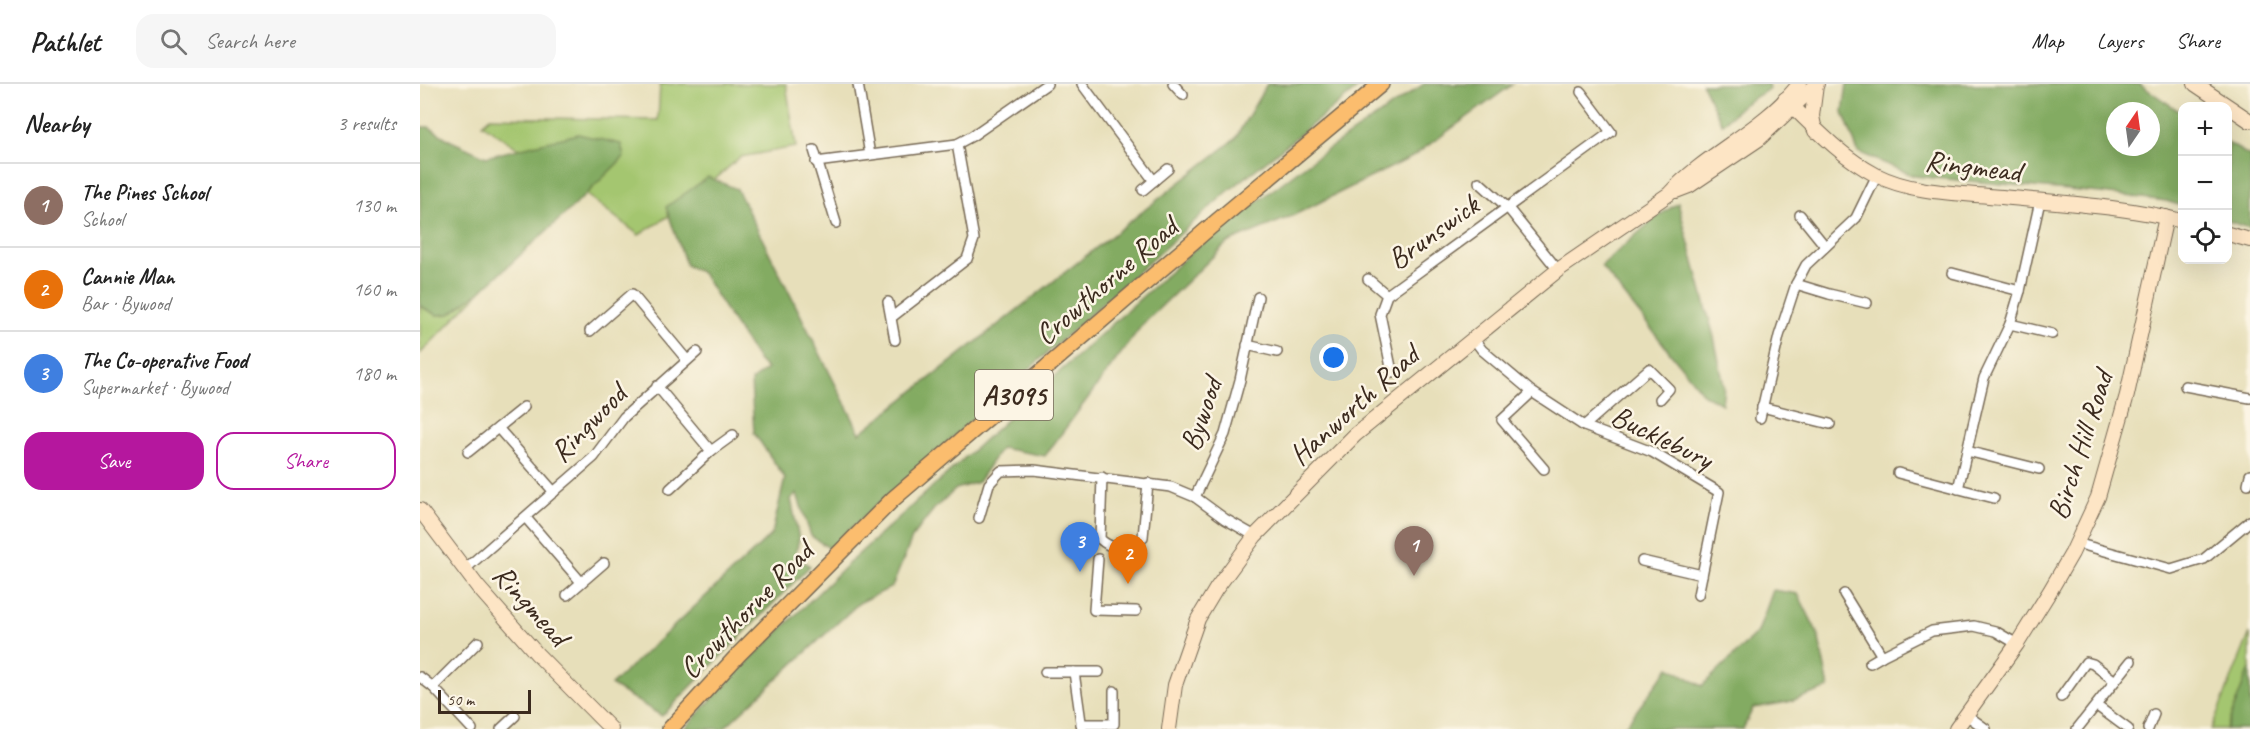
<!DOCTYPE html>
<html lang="en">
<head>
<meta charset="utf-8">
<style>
	body { margin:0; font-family:Caveat,sans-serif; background:#f6f6f6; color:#222 }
	.controls { position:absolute; right:18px; top:18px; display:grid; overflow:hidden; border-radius:12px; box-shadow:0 6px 24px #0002 }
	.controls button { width:54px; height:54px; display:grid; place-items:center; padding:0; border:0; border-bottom:2px solid #e0e0e0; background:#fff; color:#222; font:30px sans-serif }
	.compass { position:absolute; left:1686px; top:18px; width:54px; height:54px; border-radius:50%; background:#fff; box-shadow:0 6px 24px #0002; rotate:13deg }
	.scale { position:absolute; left:18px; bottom:15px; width:93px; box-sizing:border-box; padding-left:6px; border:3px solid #3b2a1e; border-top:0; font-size:16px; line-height:21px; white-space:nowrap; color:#3b2a1e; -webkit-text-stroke:4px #fcf5e5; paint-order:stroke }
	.you { position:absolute; left:914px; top:274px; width:21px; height:21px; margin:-15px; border:4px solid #fff; border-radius:50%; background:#1a73e8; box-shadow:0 0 0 9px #1a73e833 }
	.badge { display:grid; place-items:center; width:39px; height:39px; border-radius:50%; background:#b5179e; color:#fff; font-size:20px; font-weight:700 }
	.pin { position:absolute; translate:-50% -50px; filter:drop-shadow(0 2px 3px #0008) }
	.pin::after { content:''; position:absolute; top:32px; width:21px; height:18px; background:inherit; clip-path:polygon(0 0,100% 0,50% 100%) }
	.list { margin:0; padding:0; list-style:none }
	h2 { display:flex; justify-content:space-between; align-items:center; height:78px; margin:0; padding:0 24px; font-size:26px }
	h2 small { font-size:20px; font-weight:400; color:#767676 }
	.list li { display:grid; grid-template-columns:39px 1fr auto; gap:18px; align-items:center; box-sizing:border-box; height:84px; padding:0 24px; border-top:2px solid #e0e0e0 }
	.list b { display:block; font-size:22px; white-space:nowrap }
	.list p { margin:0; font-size:20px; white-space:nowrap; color:#767676 }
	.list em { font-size:20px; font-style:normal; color:#767676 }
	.actions { display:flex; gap:12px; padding:18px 24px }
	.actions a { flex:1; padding:14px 0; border:2px solid #b5179e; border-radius:18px; text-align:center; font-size:21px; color:#b5179e }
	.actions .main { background:#b5179e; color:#fff }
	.icon { flex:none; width:33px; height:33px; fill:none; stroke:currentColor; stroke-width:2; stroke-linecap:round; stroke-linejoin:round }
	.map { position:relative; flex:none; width:1830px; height:645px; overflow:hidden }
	header { display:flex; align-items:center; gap:36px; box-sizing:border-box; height:84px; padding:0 30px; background:#fff; border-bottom:2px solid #e0e0e0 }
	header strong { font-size:28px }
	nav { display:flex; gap:33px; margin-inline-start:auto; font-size:21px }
	.search { width:420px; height:54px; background:#f6f6f6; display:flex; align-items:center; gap:15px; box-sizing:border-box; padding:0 21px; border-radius:18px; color:#767676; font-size:22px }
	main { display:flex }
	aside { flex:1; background:#fff }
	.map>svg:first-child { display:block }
	.green { fill:#a4c66f; stroke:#707846; stroke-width:1.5 }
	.forest { fill:#83ab62; stroke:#5f6a40; stroke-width:1.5; fill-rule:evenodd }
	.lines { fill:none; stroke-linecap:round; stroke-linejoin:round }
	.street-casing { stroke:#776955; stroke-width:12 }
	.secondary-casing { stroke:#776955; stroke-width:16 }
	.primary-casing { stroke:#776955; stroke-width:18 }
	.street { stroke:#fff; stroke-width:9 }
	.secondary { stroke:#fde5c5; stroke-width:14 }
	.primary { stroke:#fbbd6e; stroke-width:15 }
	.labels { text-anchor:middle; stroke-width:5; stroke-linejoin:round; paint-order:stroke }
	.shield { fill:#fcf5e5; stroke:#75675a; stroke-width:1.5 }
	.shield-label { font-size:28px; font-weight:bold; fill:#3b2a1e }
	.street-label { font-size:30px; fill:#3b2a1e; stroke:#fcf5e5 }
</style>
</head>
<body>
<header>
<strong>Pathlet</strong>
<div class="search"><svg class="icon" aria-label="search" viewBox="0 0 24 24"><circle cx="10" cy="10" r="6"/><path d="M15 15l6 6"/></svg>Search here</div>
<nav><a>Map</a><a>Layers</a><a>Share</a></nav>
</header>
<main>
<aside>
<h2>Nearby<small>3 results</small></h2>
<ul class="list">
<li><span class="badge" style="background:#8d6e63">1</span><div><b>The Pines School</b><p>School</p></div><em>130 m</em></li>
<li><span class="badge" style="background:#e8710a">2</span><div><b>Cannie Man</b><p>Bar · Bywood</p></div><em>160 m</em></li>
<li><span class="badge" style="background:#3f7fe0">3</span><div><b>The Co-operative Food</b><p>Supermarket · Bywood</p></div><em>180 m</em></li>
</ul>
<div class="actions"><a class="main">Save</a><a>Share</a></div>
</aside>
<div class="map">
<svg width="1830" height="645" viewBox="0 0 1830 645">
	<rect width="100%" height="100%" fill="#fcf5e5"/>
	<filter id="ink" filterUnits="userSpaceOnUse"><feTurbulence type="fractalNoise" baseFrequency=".0167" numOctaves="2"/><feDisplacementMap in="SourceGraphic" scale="12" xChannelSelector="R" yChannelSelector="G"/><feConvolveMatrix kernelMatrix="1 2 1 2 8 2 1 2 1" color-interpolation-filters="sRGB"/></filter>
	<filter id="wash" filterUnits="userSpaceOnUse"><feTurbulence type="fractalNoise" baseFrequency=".008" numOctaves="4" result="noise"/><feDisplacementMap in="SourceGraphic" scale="24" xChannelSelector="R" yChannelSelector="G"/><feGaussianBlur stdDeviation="1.35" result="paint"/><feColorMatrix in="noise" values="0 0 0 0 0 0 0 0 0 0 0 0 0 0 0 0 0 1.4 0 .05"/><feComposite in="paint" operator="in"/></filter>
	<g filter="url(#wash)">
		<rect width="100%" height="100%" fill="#e7dfba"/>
		<g class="green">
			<path d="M240,0H366L376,63L320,73L269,119L219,151L172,115L62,40L70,33L238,36Z"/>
			<path d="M64,204L0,270V222L17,231L30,230Z"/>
			<path d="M1830,549V586L1806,645H1791Z"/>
		</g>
		<g class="forest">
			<path d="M847,0H943L806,109L409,464L391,452L377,410L371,415L379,455L375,473L390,482L242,632L191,601L352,450L365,394L334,349L331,297L347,285L337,275L282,189L266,181L246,123L288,93L317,105L440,349L815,55Z"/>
			<path d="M1004,0H1093L992,73L872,132L807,159L722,241L625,372L581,364L558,398L536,405L514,425L493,452L472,503L439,519L303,645H264L314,591L432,476L776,164L895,74Z"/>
			<path d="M1282,0H1348L1349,5L1324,20L1302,40Z"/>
			<path d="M1427,0H1719L1762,29V122L1746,117L1681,109L1494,92L1438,68L1423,28ZM1695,27H1731V63H1695Z"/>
			<path d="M0,43H9L31,57L66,73L158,50L201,60L204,73L155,121L64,204L30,230L17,231L0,222Z"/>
			<path d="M1808,59L1830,72V144L1808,137Z"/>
			<path d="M1258,119L1294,253L1304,302L1302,320L1284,311L1181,182L1235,134Z"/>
			<path d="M1353,506L1378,510L1398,550L1409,604L1368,618L1333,624L1323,645H1203L1249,583L1282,602L1338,548Z"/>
			<path d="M1830,586V645H1806L1827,590Z"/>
		</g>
	</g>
	<g filter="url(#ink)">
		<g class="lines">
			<defs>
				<g id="street">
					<path d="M438,0L450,71"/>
					<path d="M662,0L734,97"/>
					<path d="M753,0L763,11"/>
					<path d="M394,66L416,139"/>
					<path d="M396,78L537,60L552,52L627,0"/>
					<path d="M1059,98L1088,124L1138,186"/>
					<path d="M723,106L748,85"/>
					<path d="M1380,131L1405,162"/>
					<path d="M1532,189L1600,207"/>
					<path d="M948,195L967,211"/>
					<path d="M1376,200L1409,210L1447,219"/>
					<path d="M468,218L475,256"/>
					<path d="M472,233L547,175L554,155L537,60"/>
					<path d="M1590,240L1632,250"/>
					<path d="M170,247L212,210L267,276"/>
					<path d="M1053,254L1062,266L1112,308L1164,342L1232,368L1299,408L1278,511"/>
					<path d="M827,261L857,268"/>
					<path d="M972,288L960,230L967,211L1191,48L1161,8"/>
					<path d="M237,302L291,367"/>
					<path d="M1765,302L1830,314"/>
					<path d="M1112,308L1082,336L1124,385"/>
					<path d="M1342,323L1410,340"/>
					<path d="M1340,334L1359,252L1376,200L1386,181L1436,134L1457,91"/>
					<path d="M1164,342L1229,285L1249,305L1240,315"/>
					<path d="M78,344L134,408"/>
					<path d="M1547,367L1619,385"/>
					<path d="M48,368L104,323"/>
					<path d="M1478,389L1574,414"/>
					<path d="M682,393L680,455C691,465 702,466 716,464L723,453L728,399"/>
					<path d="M1828,400L1830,391"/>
					<path d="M250,405L291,367L313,351"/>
					<path d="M1538,405L1564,294L1590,240L1600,207L1620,117"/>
					<path d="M775,413L805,350L820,296L838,213"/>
					<path d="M106,434L161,498"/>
					<path d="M559,434L569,400L581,387L614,386L751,403L775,413L805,435L835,452"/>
					<path d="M1656,459L1751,485L1784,475L1830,437"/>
					<path d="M678,475L674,526L716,527"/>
					<path d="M1222,477L1282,491"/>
					<path d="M44,486L174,373L204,333L277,268"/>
					<path d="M1424,510L1462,572L1512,547L1554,542L1575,547L1597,560"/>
					<path d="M147,511L184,479"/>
					<path d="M1450,579L1462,572"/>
					<path d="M625,588H679"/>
					<path d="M654,588L662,645"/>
					<path d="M0,593L13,603L52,645"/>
					<path d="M13,603L58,558"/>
					<path d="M1641,613L1666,578L1673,580L1695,597"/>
					<path d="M1677,622L1708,645"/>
					<path d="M1545,630L1566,645"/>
					<path d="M661,640H694V607"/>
					<path d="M81,645L95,632"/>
					<path d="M1657,645L1711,577"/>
					<path d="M1728,645L1734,630"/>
				</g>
				<g id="secondary">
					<path d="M1775,0L1830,37"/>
					<path d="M1365,15C1394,43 1420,72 1456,91C1493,110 1541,109 1582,113C1642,119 1704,122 1762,137"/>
					<path d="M1395,47L1392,32L1396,1"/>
					<path d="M1256,107L1269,102L1339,55L1397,0"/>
					<path d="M1808,150L1830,156"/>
					<path d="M0,426L58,503L117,570L191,645"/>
					<path d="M749,645L755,601L778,535L796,505L835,452L935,351L1138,186L1249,110C1287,68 1344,46 1379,0"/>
					<path d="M1536,645L1597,560L1630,507L1652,469L1678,413L1707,311L1746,133"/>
				</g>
				<path id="primary" d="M250,645L319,570L473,415L789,144L961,0"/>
			</defs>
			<use href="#street" class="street-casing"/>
			<use href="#secondary" class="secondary-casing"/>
			<use href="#primary" class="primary-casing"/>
			<use href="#street" class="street"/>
			<use href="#secondary" class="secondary"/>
			<use href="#primary" class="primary"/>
		</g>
	</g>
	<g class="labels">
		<rect class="shield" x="555" y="286" width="78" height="50" rx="4.5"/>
		<g class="shield-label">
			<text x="594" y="321">A3095</text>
		</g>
		<g class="street-label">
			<text transform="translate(1553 82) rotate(7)" y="10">Ringmead</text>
			<text transform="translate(1013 148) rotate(-36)" y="10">Brunswick</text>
			<text transform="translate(686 197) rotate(-41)" y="10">Crowthorne Road</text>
			<text transform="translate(934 321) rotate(-42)" y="10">Hanworth Road</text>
			<text transform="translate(781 330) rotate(-71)" y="10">Bywood</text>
			<text transform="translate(168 339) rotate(-46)" y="10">Ringwood</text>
			<text transform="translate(1242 353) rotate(26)" y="10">Bucklebury</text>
			<text transform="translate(1660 361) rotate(-72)" y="10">Birch Hill Road</text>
			<text transform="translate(111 521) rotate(48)" y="10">Ringmead</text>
			<text transform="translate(326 526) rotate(-46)" y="10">Crowthorne Road</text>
		</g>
	</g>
</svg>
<div class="controls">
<button>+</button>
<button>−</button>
<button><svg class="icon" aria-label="locate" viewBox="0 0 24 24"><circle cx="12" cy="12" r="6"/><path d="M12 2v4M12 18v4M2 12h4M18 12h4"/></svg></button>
</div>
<svg class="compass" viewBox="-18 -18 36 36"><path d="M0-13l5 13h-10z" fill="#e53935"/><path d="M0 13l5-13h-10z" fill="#767676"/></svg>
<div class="scale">50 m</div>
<div class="you"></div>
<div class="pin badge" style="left:994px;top:492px;background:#8d6e63">1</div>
<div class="pin badge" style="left:708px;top:500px;background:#e8710a">2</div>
<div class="pin badge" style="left:660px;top:488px;background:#3f7fe0">3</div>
</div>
</main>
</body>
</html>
